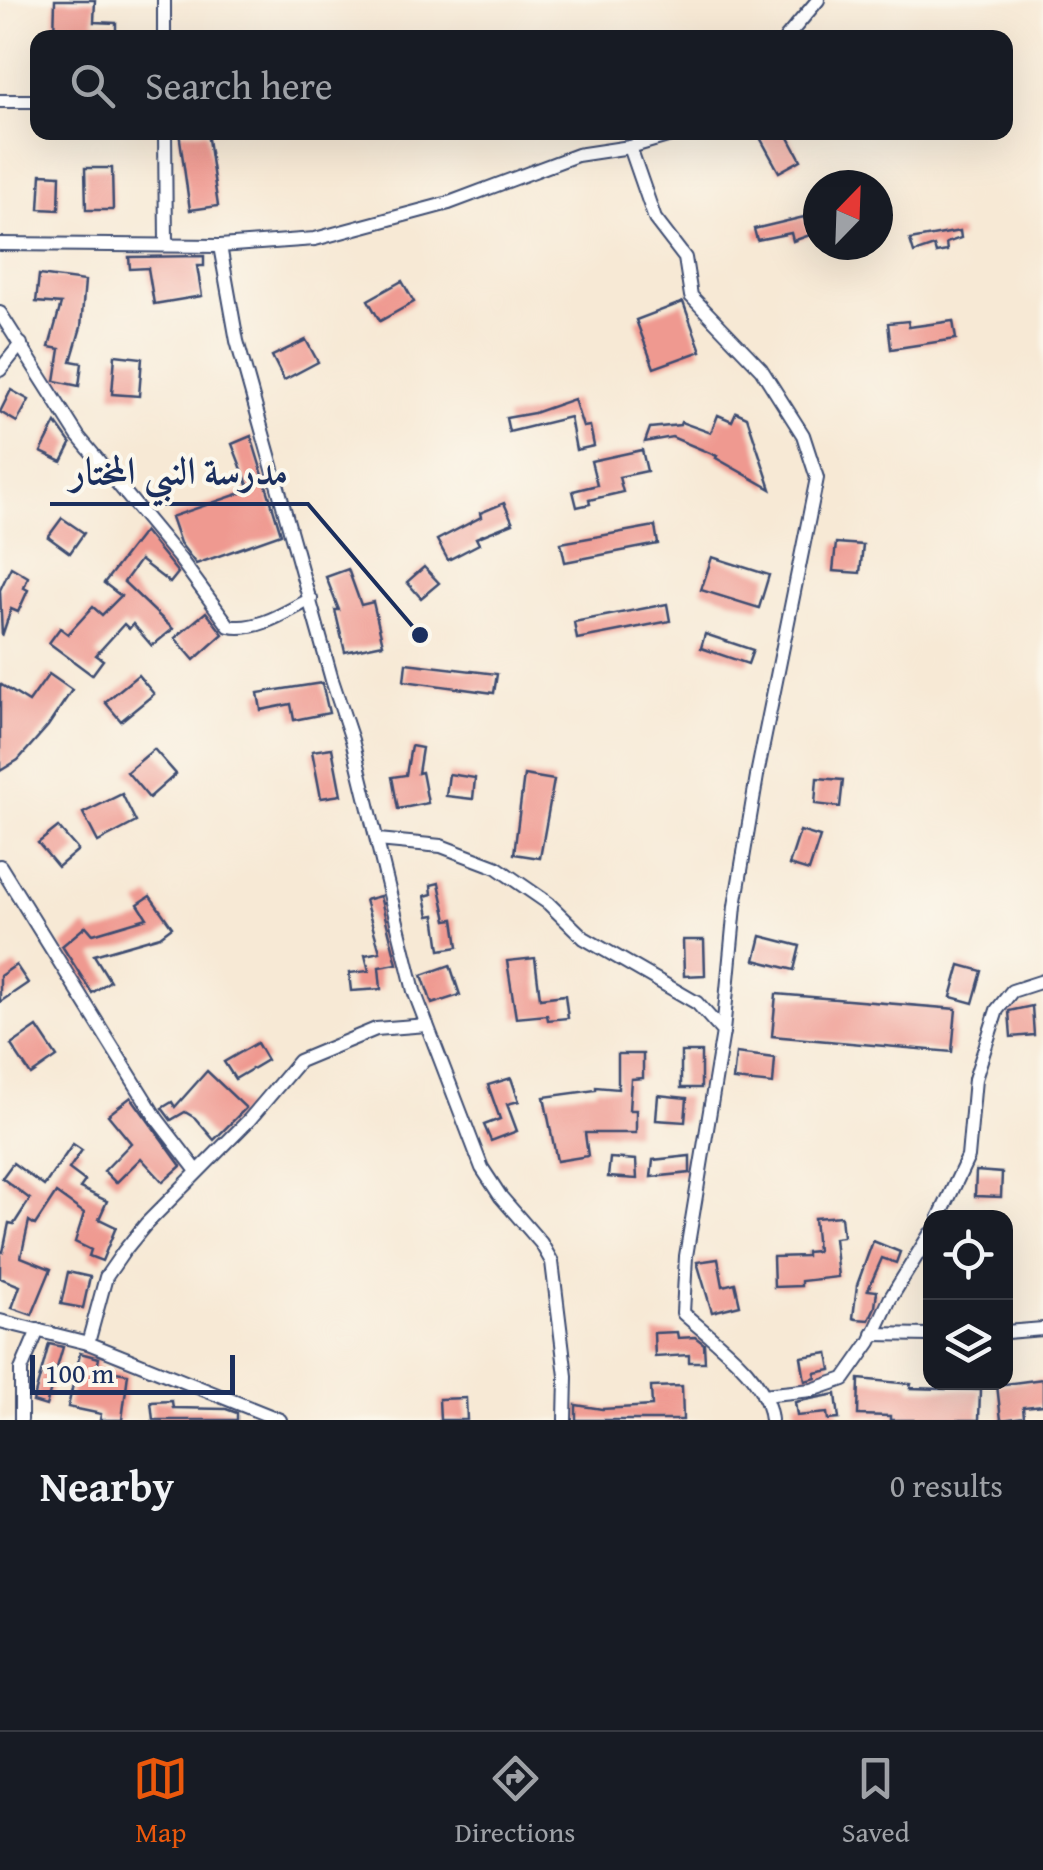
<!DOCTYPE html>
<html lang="en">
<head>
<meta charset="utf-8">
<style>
	body { margin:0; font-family:"Gentium Book Plus",Amiri,serif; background:#20242c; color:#f1f3f6 }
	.controls { position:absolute; right:30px; bottom:30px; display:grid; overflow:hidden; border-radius:20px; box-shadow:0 10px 40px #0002 }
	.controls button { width:90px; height:90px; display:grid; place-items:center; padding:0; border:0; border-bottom:2px solid #363941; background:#171b24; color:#f1f3f6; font:50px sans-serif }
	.compass { position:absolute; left:803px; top:170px; width:90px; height:90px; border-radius:50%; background:#171b24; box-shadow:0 10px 40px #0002; rotate:23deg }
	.scale { position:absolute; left:30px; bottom:25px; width:205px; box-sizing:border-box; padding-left:10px; border:5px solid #1b2f5e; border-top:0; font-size:28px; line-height:35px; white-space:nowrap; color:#1b2f5e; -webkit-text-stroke:8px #fbf7ec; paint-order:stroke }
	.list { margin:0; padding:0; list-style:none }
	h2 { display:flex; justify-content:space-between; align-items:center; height:130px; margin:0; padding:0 40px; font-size:42px }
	h2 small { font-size:32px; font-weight:400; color:#9ea1a6 }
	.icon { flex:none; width:55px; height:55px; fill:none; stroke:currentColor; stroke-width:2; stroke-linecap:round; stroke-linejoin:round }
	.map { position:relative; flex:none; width:1043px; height:1420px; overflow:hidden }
	.search { position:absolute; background:#171b24; box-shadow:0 10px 40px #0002; left:30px; right:30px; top:30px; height:110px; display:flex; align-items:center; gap:25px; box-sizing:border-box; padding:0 35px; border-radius:20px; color:#9ea1a6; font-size:38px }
	.sheet { height:310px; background:#171b24 }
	nav { display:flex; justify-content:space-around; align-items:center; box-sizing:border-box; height:140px; border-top:2px solid #363941; background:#171b24; font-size:28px; color:#9ea1a6 }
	nav a { display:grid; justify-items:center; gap:5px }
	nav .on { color:#ea580c }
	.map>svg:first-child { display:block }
	.building { fill:#ef9990 }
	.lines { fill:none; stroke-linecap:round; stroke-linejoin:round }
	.minor-casing { stroke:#3c4b70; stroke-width:16 }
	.minor { stroke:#fff; stroke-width:12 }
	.leader { fill:none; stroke:#1b2f5e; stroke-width:4 }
	.callout-dot { fill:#1b2f5e; stroke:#fbf7ec; stroke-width:4 }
	.callout-label { font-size:38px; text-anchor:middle; font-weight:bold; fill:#1b2f5e; stroke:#fbf7ec; stroke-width:8; stroke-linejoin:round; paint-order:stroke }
</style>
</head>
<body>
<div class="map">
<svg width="1043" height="1420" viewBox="0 0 1043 1420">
	<rect width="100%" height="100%" fill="#fbf7ec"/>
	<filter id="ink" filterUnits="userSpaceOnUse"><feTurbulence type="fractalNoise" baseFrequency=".01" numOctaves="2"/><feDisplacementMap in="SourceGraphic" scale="20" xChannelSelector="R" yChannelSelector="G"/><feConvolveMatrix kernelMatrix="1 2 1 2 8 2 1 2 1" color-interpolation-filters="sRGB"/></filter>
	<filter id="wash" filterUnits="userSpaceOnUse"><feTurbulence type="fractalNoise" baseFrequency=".0048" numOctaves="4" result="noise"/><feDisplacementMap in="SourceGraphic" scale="40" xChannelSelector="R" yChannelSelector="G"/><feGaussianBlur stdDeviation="2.25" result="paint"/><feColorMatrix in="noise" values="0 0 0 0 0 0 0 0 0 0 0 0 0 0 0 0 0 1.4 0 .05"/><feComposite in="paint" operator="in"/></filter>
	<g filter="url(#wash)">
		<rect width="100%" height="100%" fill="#f7e9d5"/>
		<g id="blocks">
			<g class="building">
				<path d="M55,0H95L94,22L116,23V38H54Z"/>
				<path d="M179,132H207L218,206L190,210Z"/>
				<path d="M757,132H786L801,160L779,172Z"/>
				<path d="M85,168H112L113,210H86Z"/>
				<path d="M41,174L60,175L59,210L39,209Z"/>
				<path d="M804,217L810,235L793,241L791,233L757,240L754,229Z"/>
				<path d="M960,231L961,238L946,243L947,251L936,253L934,246L914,253L910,240Z"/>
				<path d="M204,256V266H197L202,296L154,304L148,268L130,269L129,257Z"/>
				<path d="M39,275L85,281L81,327L71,361L82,363L79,386L55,381L60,349L49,347L61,304L36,302Z"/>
				<path d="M402,281L414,302L380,321L368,300Z"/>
				<path d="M683,302L701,351L654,368L636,320Z"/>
				<path d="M908,321L909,327L953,321L956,339L891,349L888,323Z"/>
				<path d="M306,340L318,362L284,380L272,356Z"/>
				<path d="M115,355L142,358L139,396L112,394Z"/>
				<path d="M11,390L29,400L17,422L0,412Z"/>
				<path d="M574,399L583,427L590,426L594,446L576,450L570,417L509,432L506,418L534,413Z"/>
				<path d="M736,412L747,417L771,489L716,458L717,456L672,437L645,442L650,428L680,425L681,422L711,433L718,415L732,421Z"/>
				<path d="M56,423L71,444L62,462L41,452Z"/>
				<path d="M251,436L281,534L196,564L180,543L171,517L250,490L232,444Z"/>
				<path d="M642,450L647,471L619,477L623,492L589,500L590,504L577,507L573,491L597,485L591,461Z"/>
				<path d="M504,503L513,523L476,538L479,544L448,560L437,540L481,517L480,513Z"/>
				<path d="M62,518L84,533L70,553L48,537Z"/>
				<path d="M655,526L658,544L565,562L561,543Z"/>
				<path d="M144,531L178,573L170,583L140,560L124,582L173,629L152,646L133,624L129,629L124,624L96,655L103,660L92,675L49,643L60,628L68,634L93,607L102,615L121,596L104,583Z"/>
				<path d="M836,543L863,545L860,573L833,571Z"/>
				<path d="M712,557L769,575L759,608L701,590Z"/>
				<path d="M11,567L28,577L24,588L28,590L18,612L11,609L2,636L0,590Z"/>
				<path d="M424,567L439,583L421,598L407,582Z"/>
				<path d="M348,569L361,605L373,602L383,644L345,652L335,610H339L326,577Z"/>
				<path d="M667,604L670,621L577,639L574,622Z"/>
				<path d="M206,612L223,634L194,660L175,638Z"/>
				<path d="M705,634L753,650L748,664L701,648Z"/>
				<path d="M406,663L497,674L494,693L404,681Z"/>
				<path d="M49,674L72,690L48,726L18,760L0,771V684L29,702Z"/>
				<path d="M138,675L154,694L121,721L105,702Z"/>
				<path d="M322,683L329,713L294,720L291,704L261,710L258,693Z"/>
				<path d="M411,746L422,748L418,773L422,772L428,803L398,809L392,777L406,775Z"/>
				<path d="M332,748L341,795L321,798L312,751Z"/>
				<path d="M154,749L176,774L149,798L127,772Z"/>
				<path d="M449,774L475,778L473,799L446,796Z"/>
				<path d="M524,775L554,780L540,858L514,854Z"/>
				<path d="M817,778L843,780L840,807L815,804Z"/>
				<path d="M122,794L136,822L98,842L83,813Z"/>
				<path d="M58,827L78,850L58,867L38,843Z"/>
				<path d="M800,831L820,837L809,871L789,865Z"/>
				<path d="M439,883L447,920L454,919L458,947L440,950L435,915L429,916L425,896L432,894L431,885Z"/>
				<path d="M150,896L172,927L160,936L94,955L110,981L92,993L62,946L86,926L93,934L147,918L138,904Z"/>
				<path d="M380,896L397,964L379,967L381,989L351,991L349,973L369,971L365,955L380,952L365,900Z"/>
				<path d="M761,936L800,946L794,970L755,960Z"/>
				<path d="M683,940H704L705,975L684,976Z"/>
				<path d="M535,958L540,998L565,995L568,1018L548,1020L547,1015L516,1018L507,961Z"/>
				<path d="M16,965L28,983L0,1002V976Z"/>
				<path d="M450,965L460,995L432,1004L422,975Z"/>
				<path d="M960,965L982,971L973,1003L951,997Z"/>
				<path d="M776,994L956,1009L952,1052L772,1036Z"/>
				<path d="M1032,1006L1034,1035L1011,1037L1009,1011Z"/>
				<path d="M37,1027L57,1057L31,1075L11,1045Z"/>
				<path d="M257,1043L267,1060L235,1079L224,1062Z"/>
				<rect x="681" y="1052" width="20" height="36"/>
				<path d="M736,1053L775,1058L773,1084L733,1080Z"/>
				<path d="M618,1054H643V1078L631,1079L629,1110H636V1133H585L588,1156L557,1161L544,1097L596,1090V1087L618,1089Z"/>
				<path d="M207,1071L246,1108L214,1140L195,1118L185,1112L171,1120L162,1108L172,1102L175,1107Z"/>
				<path d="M511,1078L519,1101L507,1104L517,1131L491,1141L484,1125L500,1119L488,1085Z"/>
				<path d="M658,1095L687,1098L685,1122L656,1120Z"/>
				<path d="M131,1097L181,1166L163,1182L141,1158L116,1183L104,1171L131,1143L108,1115Z"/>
				<path d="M73,1144L82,1150L69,1169L85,1181L80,1188L107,1201L99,1219L116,1227L102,1261L89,1256L91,1250L75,1242L84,1213L56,1193L35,1225L29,1221L21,1257L51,1269L32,1315L12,1308L20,1286L0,1278V1251L3,1252L9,1223L14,1224L30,1199L2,1178L13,1163L44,1186Z"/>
				<path d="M690,1156V1173L651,1177L653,1160Z"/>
				<path d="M610,1158L636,1160L637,1179L608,1177Z"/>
				<path d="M976,1171L1002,1173L1001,1197L975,1196Z"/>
				<path d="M841,1216L843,1237L834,1238L838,1277L801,1281V1286L774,1287L773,1257L806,1256V1252L817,1251L814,1218Z"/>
				<path d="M873,1241L900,1252L896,1263L882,1258L868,1290L877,1291L875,1307L869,1320L856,1319L853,1318L857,1285Z"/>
				<path d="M718,1259L723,1286L735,1283L740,1305L712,1312L697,1262Z"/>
				<path d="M68,1272L90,1277L83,1308L61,1304Z"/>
				<path d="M677,1332L678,1338L695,1337L704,1344L705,1362H689V1355L655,1357L654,1333Z"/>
				<path d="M49,1344L63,1347L46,1406L33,1402Z"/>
				<path d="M80,1353L99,1358L97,1369L128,1374L122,1420H100L101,1414L68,1407Z"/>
				<path d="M828,1353L831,1370L815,1373L816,1378L805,1381L801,1357Z"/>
				<path d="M859,1379L911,1384L910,1388L980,1390L979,1420H890V1416L858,1415Z"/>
				<path d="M1043,1379V1405L1023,1407L1024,1417L1001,1420L997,1385Z"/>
				<path d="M682,1386L683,1420H576V1405L602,1409L652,1406L651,1387Z"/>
				<path d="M836,1394L839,1419L828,1420L827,1413L797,1416L795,1402Z"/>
				<path d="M466,1398L467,1420H440L439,1399Z"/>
				<path d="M172,1401L173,1408L226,1409L237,1413V1420H153L151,1402Z"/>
			</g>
		</g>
	</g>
	<g filter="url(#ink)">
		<use href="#blocks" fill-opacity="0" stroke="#3c4b70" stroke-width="2.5"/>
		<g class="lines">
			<defs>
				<g id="minor">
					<path d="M164,0V38"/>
					<path d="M786,38L818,0"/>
					<path d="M0,101H38"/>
					<path d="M165,132L166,244"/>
					<path d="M630,147L655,219L685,258L691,296L761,369L803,435L817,478L758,770L735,906L723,1032"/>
					<path d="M0,244L220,246L315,239L449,203L577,155L630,147L681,132"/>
					<path d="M220,246L237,341L332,680L352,740L414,991L482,1168L501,1197L541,1243L552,1262L566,1376L565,1420"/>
					<path d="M0,313L78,436L180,559L229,626C257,632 287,611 311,599"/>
					<path d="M0,370L21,344"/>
					<path d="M378,840L441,846L496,867L548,903L584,938L697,1003L723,1032L686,1256L683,1313C714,1341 767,1376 771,1420"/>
					<path d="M0,866L157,1119L197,1171"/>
					<path d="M939,1218L968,1157L975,1079L997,1010L1012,991L1043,981"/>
					<path d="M0,1321L88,1343L280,1420"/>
					<path d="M1006,1332L1043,1329"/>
					<path d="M873,1334L930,1335"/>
					<path d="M88,1343L106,1277L124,1251L146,1224L249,1120L299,1061L376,1029L427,1025"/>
					<path d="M763,1395L812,1390L844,1379L870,1342L890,1299L930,1234"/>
					<path d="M21,1420V1370L38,1330"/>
				</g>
			</defs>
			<use href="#minor" class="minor-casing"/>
			<use href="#minor" class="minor"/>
		</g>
	</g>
	<path class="leader" d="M420 635L308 504H50"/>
	<circle class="callout-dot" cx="420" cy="635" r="10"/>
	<g class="callout-label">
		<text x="179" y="484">مدرسة النبي المختار</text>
	</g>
</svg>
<div class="controls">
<button><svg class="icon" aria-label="locate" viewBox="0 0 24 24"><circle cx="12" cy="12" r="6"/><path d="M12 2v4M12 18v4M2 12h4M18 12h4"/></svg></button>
<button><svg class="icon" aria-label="layers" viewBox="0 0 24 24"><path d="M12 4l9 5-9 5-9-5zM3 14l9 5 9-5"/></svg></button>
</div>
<svg class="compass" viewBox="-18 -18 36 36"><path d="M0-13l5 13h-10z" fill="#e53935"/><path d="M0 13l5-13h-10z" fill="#9ea1a6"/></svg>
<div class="scale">100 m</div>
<div class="search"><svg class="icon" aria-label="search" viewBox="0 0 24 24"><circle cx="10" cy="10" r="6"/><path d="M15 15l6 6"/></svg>Search here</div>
</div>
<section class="sheet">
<h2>Nearby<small>0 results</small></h2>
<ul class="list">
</ul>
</section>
<nav>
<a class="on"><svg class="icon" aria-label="map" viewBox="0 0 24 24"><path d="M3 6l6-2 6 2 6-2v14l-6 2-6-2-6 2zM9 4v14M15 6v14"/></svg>Map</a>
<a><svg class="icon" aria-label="directions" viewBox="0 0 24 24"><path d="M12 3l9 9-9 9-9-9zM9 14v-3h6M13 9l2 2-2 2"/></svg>Directions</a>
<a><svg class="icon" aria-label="saved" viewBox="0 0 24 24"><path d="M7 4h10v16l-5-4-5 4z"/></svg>Saved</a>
</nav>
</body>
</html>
